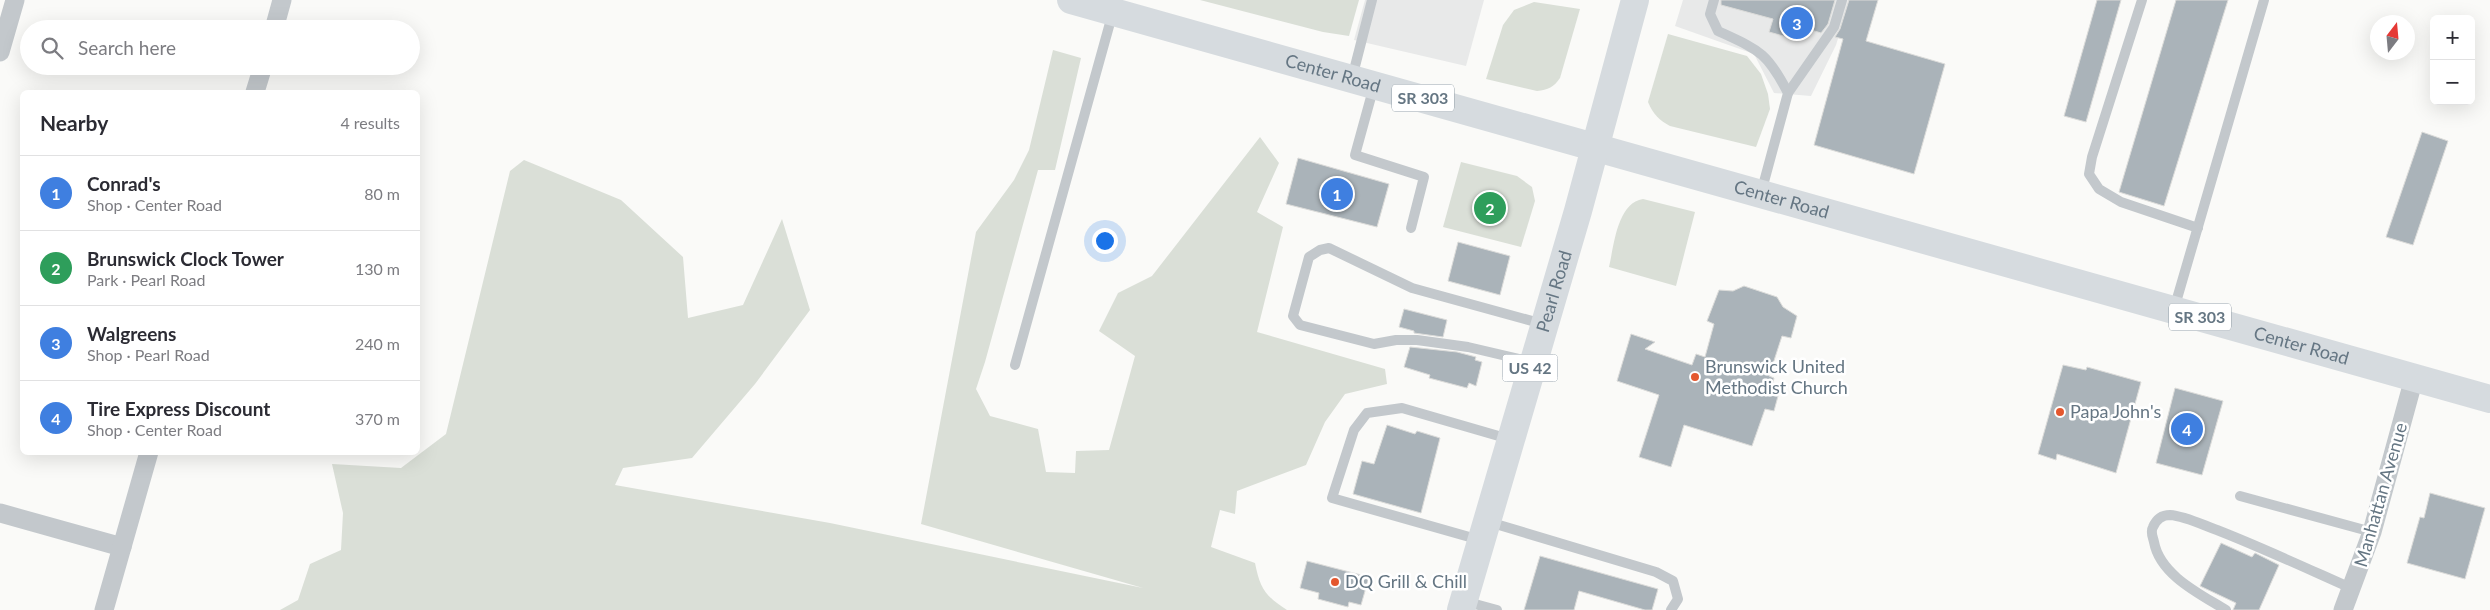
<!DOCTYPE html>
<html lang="en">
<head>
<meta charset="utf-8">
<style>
	body { margin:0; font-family:Lato,sans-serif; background:#f2f2f3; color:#2b2b33 }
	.controls { position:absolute; right:15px; top:15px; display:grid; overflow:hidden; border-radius:8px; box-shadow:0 5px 20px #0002 }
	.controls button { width:45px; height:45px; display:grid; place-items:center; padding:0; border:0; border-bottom:1px solid #e1e1e2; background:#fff; color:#2b2b33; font:25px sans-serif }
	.compass { position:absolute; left:2370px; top:15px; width:45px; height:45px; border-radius:50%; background:#fff; box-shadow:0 5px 20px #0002; rotate:16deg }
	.you { position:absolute; left:1104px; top:240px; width:18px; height:18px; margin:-12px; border:4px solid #fff; border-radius:50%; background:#1a73e8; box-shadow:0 0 0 8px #1a73e833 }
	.badge { display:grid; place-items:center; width:32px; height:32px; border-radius:50%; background:#1a73e8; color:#fff; font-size:16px; font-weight:700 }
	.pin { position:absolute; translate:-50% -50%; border:2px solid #fff; box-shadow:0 1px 5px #0006 }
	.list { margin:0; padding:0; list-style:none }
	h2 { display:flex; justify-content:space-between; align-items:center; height:65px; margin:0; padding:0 20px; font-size:21px }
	h2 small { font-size:16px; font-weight:400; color:#7c7c81 }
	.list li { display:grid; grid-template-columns:32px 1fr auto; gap:15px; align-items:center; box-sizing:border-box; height:75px; padding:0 20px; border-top:1px solid #e1e1e2 }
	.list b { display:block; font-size:19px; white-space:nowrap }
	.list p { margin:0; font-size:16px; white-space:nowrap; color:#7c7c81 }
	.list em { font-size:16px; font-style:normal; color:#7c7c81 }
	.icon { flex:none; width:28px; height:28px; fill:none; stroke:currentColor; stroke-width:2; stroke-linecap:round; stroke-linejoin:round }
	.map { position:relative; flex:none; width:2490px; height:610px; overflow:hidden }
	.search { position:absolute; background:#fff; box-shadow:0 5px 20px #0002; left:20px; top:20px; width:400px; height:55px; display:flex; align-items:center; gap:12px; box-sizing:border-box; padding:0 18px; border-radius:28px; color:#7c7c81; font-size:19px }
	.panel { position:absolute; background:#fff; box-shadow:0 5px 20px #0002; left:20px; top:90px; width:400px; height:365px; border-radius:8px }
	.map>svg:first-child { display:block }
	.built { fill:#e8e9e9 }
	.green { fill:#dadfd7 }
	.building { fill:#aab3b9; stroke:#dcdcda }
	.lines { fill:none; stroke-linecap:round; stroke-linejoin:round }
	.lane { stroke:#c3c8cc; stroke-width:10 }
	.street { stroke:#c3c8cc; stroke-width:19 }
	.primary { stroke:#d6dbdf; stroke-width:28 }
	.poi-dot { fill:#e4572e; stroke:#fff; stroke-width:2 }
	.labels { text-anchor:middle; stroke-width:5; stroke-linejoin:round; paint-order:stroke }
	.shield { fill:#fff; stroke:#939fa8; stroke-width:1 }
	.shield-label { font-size:16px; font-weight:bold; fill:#657683 }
	.street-label { font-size:18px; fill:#657683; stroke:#fff }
	.poi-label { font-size:18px; fill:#657683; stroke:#fff; text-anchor:start }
</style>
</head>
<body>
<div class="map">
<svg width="2490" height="610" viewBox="0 0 2490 610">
	<rect width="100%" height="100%" fill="#fafaf8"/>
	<g class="built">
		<path d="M1365,0H1484L1466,66L1354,40Z"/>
		<path d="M1683,0H1850L1836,45L1811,96L1774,93L1754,54L1675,26Z"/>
	</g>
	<g class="green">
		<path d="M1200,0H1359L1349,36L1323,32Z"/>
		<path d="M1534,2L1580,9L1560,78C1554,87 1548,90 1537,91L1486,79L1503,25L1514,10Z"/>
		<path d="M1668,34L1747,56L1761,74L1768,94L1770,109L1756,147L1670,126C1659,120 1653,114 1648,102Z"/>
		<path d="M1053,50L1081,58L1055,170H1038L985,362L976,389L990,416L1038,429L1046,472L1075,473L1076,451L1109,450L1135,356L1099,331L1118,293L1152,276L1260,137L1279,163L1257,212L1283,227L1257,332L1385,369L1387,384L1345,394L1325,422L1306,465L1237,491L1235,514L1220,510L1211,547L1255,563C1260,588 1265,596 1287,610H280L298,600L310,564L341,550L343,513L332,464L401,468L446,434L510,171L524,160L621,200L683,257L688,318L743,305L782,219L810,310L755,384L692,458L623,468L615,485L830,523L1143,588L921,524L976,232L1014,180L1029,150Z"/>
		<path d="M1461,162L1517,176L1532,187L1535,201L1521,247L1443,227Z"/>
		<path d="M1643,199L1695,212L1676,286L1609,267C1614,246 1617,203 1643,199Z"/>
	</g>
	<g class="building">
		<path d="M1721,0H1835L1828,24L1821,33L1798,26L1794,39L1769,32L1773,19L1721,5Z"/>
		<path d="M1849,0H1878L1866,41L1945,64L1914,174L1814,145L1843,39L1835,37L1840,29Z"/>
		<path d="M2097,0H2121L2086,122L2064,116Z"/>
		<path d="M2176,0H2228L2164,206L2119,192Z"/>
		<path d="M2422,132L2448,141L2413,245L2386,237Z"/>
		<path d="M1298,158L1389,184L1377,227L1286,204Z"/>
		<path d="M1458,242L1510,256L1500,295L1448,281Z"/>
		<path d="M1744,286L1777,297L1783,307L1797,316L1791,338L1782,336L1769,376L1774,378L1773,383L1781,385L1774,411L1765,409L1752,446L1684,425L1671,467L1639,457L1659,395L1617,381L1631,334L1655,342L1645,349L1692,365L1696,354L1705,357L1714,324L1707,321L1719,290L1733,291Z"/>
		<path d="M1404,309L1447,320L1443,337L1414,333V331L1399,327Z"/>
		<path d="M1410,347L1457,352L1476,357L1475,360L1482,362L1476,386L1469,383L1467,388L1429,378L1430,375L1404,367Z"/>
		<path d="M2063,365L2086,370L2087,367L2141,382L2116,473L2057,454L2056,460L2038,454Z"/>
		<path d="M2175,388L2223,401L2202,475L2156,463Z"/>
		<path d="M1387,425L1415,434L1417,431L1440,438L1421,513L1353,494L1362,461L1374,464Z"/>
		<path d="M2430,493L2485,508L2465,579L2407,563L2420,517L2424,518Z"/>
		<path d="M2221,543L2252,557L2255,553L2279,565L2259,610H2233L2236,603L2200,586Z"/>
		<path d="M1540,556L1658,589L1652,610H1645L1579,591L1574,610H1524Z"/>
		<path d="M1307,561L1369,577L1361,605L1349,602L1348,607L1318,599L1319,593L1300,588Z"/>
	</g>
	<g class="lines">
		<g class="lane">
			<path d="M1714,0L1710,14L1718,31C1759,50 1767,52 1788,93L1761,193"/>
			<path d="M2142,0L2092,157L2089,174L2099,189L2121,202L2198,228"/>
			<path d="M1352,78L1372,0"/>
			<path d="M1374,86L1355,155L1424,177L1411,228"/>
			<path d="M1788,93L1834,27L1842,0"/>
			<path d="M2174,309L2264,0"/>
			<path d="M1532,362L1468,347L1417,340H1396L1374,344L1300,325L1293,316L1309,257L1320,250L1329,248L1412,288L1543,324"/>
			<path d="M1015,365L1113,12"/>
			<path d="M2240,496L2372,532"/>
			<path d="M1489,522L1656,572L1673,581L1678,599L1671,610"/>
			<path d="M1480,540L1332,498L1354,430L1367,413L1402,408L1509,439"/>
			<path d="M1464,601L1497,610"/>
			<path d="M2226,610C2200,594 2160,575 2154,542C2153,537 2150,532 2153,527C2156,520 2161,515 2170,515C2185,516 2203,525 2217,530C2263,548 2308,569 2353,589"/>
		</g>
		<g class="street">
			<path d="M274,29L282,0"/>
			<path d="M0,52L15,0"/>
			<path d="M255,92L263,66"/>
			<path d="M0,513L122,547"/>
			<path d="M104,610L149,452"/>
			<path d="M2343,610L2372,532L2414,378"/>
		</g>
		<g class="primary">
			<path id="s1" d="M1071,0L2490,399"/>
			<path id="s2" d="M1461,610L1578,211L1635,0"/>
		</g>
	</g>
	<g class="poi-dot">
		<circle cx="1695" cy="377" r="5"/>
		<circle cx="2060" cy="412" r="5"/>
		<circle cx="1335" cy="582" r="5"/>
	</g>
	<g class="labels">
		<g class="shield">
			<rect x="1392" y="84.5" width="62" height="27" rx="4"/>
			<rect x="2169" y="303.5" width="62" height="27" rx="4"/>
			<rect x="1502.5" y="354.5" width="55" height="27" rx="4"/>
		</g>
		<g class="shield-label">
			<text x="1423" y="104">SR 303</text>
			<text x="2200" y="323">SR 303</text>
			<text x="1530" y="374">US 42</text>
		</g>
		<g class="street-label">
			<text dy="6" stroke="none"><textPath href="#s1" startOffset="272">Center Road</textPath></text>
			<text dy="6" stroke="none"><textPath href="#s1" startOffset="738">Center Road</textPath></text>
			<text dy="6" stroke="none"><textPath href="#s2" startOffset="332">Pearl Road</textPath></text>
			<text dy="6" stroke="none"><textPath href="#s1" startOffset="1278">Center Road</textPath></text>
			<text transform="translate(2381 495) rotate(-74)" y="6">Manhattan Avenue</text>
		</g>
		<g class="poi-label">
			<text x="1705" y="373">Brunswick United<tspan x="1705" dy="21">Methodist Church</tspan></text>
			<text x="2070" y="418">Papa John's</text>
			<text x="1345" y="588">DQ Grill &amp; Chill</text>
		</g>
	</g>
</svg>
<div class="controls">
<button>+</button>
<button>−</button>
</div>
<svg class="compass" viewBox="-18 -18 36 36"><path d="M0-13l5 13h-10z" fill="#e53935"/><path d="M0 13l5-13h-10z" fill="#7c7c81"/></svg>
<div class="you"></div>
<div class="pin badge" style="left:1337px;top:194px;background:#3f7fe0">1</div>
<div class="pin badge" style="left:1490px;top:208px;background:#2e9e5b">2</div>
<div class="pin badge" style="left:1797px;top:23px;background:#3f7fe0">3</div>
<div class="pin badge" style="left:2187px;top:429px;background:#3f7fe0">4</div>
<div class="search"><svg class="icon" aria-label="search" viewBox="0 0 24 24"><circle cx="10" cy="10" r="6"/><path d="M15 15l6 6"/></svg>Search here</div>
<section class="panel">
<h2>Nearby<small>4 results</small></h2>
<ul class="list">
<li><span class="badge" style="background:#3f7fe0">1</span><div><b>Conrad's</b><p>Shop · Center Road</p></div><em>80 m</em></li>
<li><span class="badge" style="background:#2e9e5b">2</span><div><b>Brunswick Clock Tower</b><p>Park · Pearl Road</p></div><em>130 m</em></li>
<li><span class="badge" style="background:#3f7fe0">3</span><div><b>Walgreens</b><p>Shop · Pearl Road</p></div><em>240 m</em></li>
<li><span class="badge" style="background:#3f7fe0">4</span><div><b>Tire Express Discount</b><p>Shop · Center Road</p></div><em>370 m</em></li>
</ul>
</section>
</div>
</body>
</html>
